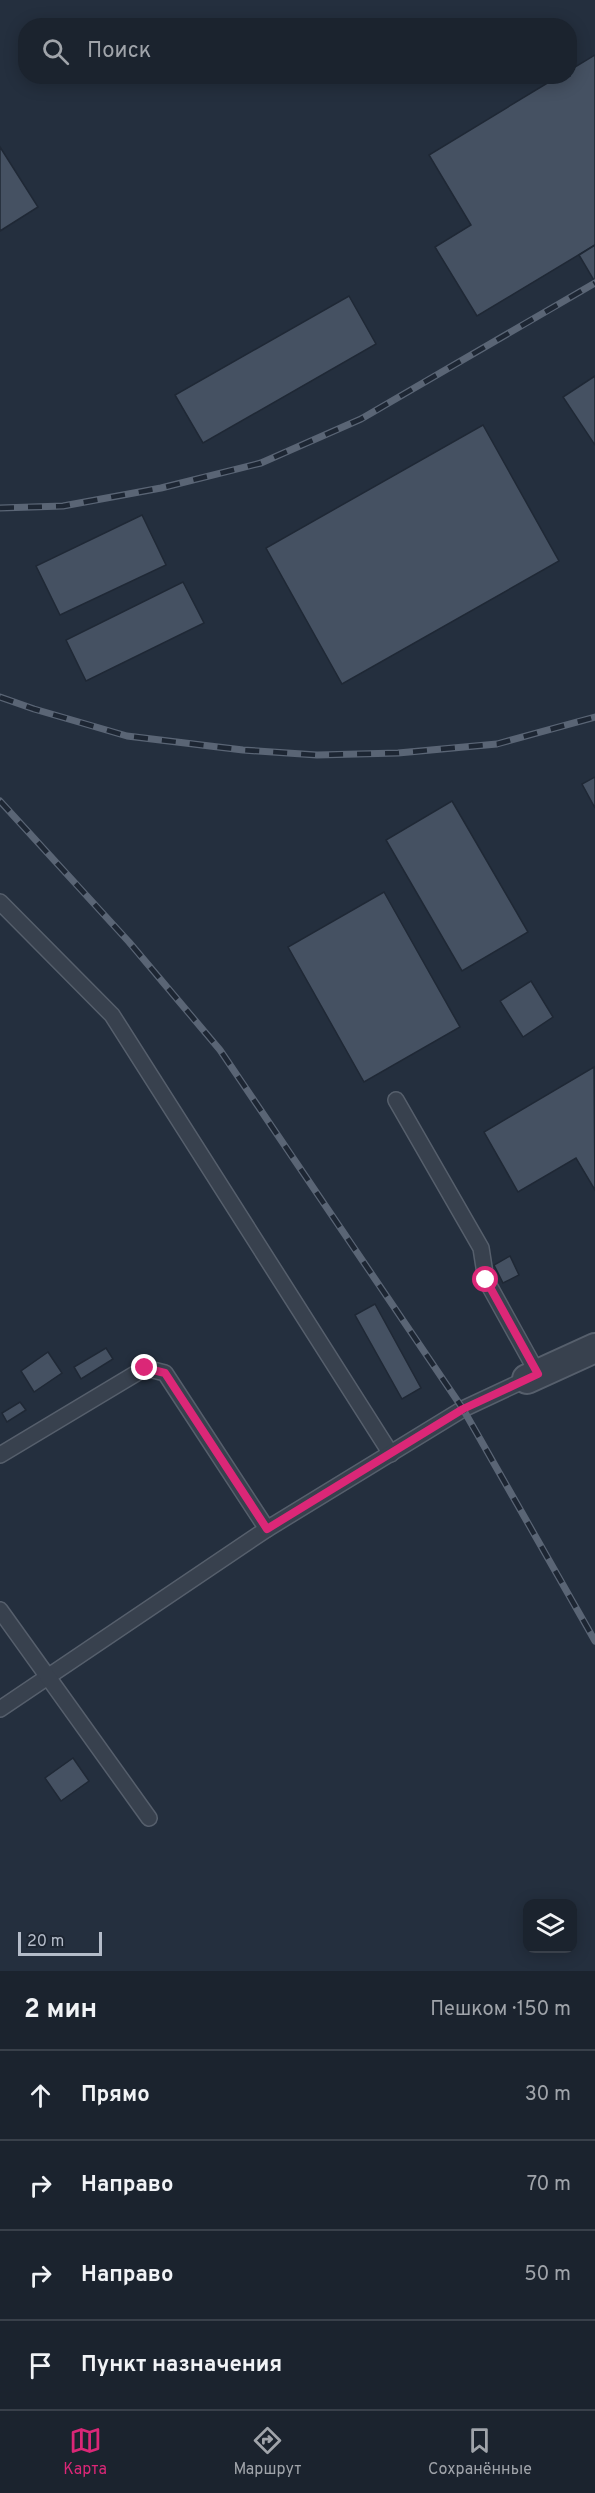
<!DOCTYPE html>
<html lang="ru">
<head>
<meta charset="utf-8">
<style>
	body { margin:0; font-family:Overpass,sans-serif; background:#282f3a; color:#f1f3f6 }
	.controls { position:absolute; right:18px; bottom:18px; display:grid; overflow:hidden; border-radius:12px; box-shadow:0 3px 15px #0003 }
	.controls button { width:54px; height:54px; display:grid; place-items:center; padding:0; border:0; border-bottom:2px solid #39404a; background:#1b232e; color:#f1f3f6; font:30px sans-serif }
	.scale { position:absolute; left:18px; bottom:15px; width:84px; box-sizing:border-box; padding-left:6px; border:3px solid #b4bcc9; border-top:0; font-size:16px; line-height:21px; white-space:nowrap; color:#b4bcc9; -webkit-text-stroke:4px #1d2633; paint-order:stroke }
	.stop { position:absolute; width:18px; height:18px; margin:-14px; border:4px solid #db2777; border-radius:50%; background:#fff }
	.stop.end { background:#db2777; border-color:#fff; box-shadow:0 2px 6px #0008 }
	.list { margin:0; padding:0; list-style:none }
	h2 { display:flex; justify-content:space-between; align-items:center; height:78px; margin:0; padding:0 24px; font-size:26px }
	h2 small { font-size:20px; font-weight:400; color:#a0a4aa }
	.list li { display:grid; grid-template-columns:39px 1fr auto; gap:18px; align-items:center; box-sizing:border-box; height:90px; padding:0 24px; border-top:2px solid #39404a }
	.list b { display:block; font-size:22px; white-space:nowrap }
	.list em { font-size:20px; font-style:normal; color:#a0a4aa }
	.icon { flex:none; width:33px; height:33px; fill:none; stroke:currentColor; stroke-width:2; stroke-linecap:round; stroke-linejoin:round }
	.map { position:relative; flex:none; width:595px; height:1971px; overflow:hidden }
	.search { position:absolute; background:#1b232e; box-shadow:0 3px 15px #0003; left:18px; right:18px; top:18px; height:66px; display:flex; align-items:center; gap:15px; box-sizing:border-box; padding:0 21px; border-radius:24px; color:#a0a4aa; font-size:22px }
	.sheet { height:438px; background:#1b232e }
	nav { display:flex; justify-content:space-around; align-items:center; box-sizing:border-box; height:84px; border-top:2px solid #39404a; background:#1b232e; font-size:16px; color:#a0a4aa }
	nav a { display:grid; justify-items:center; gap:3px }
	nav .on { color:#db2777 }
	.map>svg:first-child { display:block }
	.building { fill:#455162; stroke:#1f2835; stroke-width:1.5 }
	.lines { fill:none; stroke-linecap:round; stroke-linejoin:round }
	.lane-casing { stroke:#565f6c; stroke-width:18 }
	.street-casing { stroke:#565f6c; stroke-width:32 }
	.lane { stroke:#38414e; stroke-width:15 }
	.street { stroke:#38414e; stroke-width:28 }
	.rail-casing { stroke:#5a6575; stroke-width:7 }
	.rail { stroke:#1d2633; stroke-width:4.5; stroke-dasharray:14; stroke-linecap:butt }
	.route { stroke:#db2777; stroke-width:8 }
</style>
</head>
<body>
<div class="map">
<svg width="595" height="1971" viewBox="0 0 595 1971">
	<rect width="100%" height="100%" fill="#242f3e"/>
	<g class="building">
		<path d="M595,55V245L477,316L435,247L471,225L429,155L559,76H570V70Z"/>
		<path d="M0,147L38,207L0,231Z"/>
		<path d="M595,245V282L579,255Z"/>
		<path d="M349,296L376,344L203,443L175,395Z"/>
		<path d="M595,376V445L563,397Z"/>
		<path d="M483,425L559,561L342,684L266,548Z"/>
		<path d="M142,515L166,565L60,615L36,566Z"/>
		<path d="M183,582L204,623L86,681L66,640Z"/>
		<path d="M595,777V808L582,784Z"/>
		<path d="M452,801L528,932L462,971L386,840Z"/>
		<path d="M384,892L460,1027L364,1082L288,947Z"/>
		<path d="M531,981L553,1017L523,1037L500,1001Z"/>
		<path d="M594,1067L595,1190L576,1158L518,1192L484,1132Z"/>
		<path d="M510,1256L519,1275L503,1283L494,1265Z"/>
		<path d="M375,1304L421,1388L402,1399L355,1315Z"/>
		<path d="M106,1348L113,1359L81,1379L74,1367Z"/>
		<path d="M48,1352L62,1373L34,1392L21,1371Z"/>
		<path d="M20,1402L26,1410L7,1422L2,1413Z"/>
		<path d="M73,1758L89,1781L61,1801L45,1778Z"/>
	</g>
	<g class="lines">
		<defs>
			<g id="lane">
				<path d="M0,902L112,1015L391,1454"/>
				<path d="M396,1100L481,1248L486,1280L538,1374"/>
				<path d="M0,1455L145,1368L165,1373L267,1529L0,1709"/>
				<path d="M267,1529L463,1409L527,1379"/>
				<path d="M0,1610L149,1818"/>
			</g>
			<path id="street" d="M527,1379L595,1348"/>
		</defs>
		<use href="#lane" class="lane-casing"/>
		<use href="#street" class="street-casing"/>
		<use href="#lane" class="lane"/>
		<use href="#street" class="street"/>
		<defs>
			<g id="rail">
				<path d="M0,508L63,506L161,488L261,463L361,419L595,283"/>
				<path d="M0,697L34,709L127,736L243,750L317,755L398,753L497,744L595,717"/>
				<path d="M0,801L129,942L220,1050L463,1409L595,1641"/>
			</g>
		</defs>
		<use href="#rail" class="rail-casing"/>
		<use href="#rail" class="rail"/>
	</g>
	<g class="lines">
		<path class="route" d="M145,1368L165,1373L267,1529L463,1409L538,1374L486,1280"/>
	</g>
</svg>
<div class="controls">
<button><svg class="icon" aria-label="layers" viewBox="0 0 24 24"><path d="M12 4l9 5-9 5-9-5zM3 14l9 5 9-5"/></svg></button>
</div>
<div class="scale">20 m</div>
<div class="stop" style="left:486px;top:1280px"></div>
<div class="stop end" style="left:145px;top:1368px"></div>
<div class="search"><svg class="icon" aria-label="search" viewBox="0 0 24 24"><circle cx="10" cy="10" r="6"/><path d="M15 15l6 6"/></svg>Поиск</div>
</div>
<section class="sheet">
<h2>2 мин<small>Пешком · 150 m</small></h2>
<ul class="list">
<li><svg class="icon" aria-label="ahead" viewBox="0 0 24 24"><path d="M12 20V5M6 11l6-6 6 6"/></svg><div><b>Прямо</b></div><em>30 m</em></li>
<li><svg class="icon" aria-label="right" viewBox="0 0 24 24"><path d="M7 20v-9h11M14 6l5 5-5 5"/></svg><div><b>Направо</b></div><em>70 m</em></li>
<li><svg class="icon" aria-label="right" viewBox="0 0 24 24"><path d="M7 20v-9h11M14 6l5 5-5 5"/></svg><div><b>Направо</b></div><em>50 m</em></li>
<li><svg class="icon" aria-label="arrive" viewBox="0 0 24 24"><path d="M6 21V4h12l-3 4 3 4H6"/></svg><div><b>Пункт назначения</b></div></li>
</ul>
</section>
<nav>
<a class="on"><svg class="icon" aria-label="map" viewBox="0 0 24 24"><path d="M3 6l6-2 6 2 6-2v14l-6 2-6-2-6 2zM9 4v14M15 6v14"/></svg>Карта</a>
<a><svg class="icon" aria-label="directions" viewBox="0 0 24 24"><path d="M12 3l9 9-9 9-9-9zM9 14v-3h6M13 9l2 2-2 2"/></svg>Маршрут</a>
<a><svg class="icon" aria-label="saved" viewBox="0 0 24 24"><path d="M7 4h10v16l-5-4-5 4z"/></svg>Сохранённые</a>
</nav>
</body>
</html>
